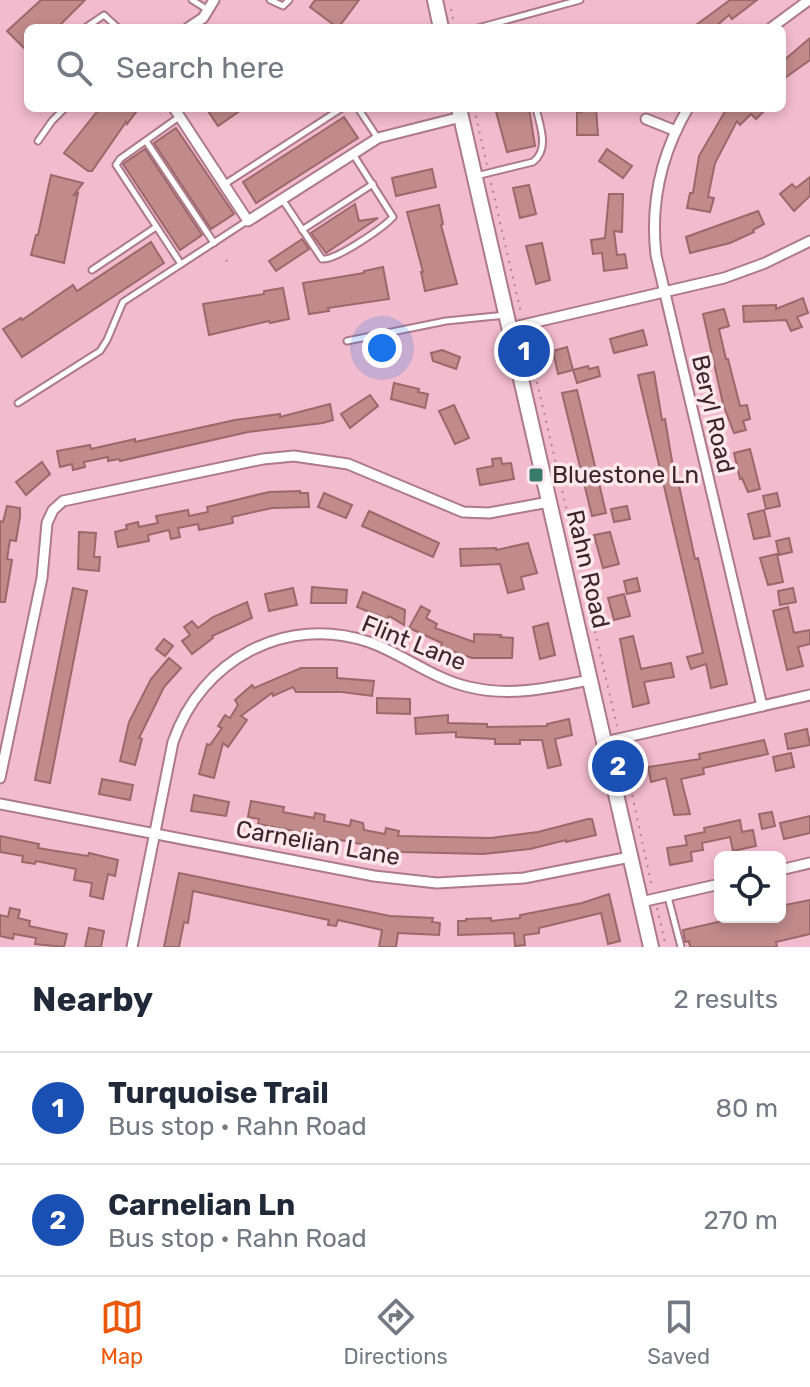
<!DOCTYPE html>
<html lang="en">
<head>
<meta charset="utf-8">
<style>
	body { margin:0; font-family:Rubik,sans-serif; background:#f2f2f3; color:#1f2937 }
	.controls { position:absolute; right:24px; bottom:24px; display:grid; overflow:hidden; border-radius:12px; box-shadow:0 4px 12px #0003 }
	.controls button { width:72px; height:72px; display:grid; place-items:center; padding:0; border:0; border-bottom:2px solid #e0e1e3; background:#fff; color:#1f2937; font:40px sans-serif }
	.you { position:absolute; left:382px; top:348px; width:28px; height:28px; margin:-20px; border:6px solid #fff; border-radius:50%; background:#1a73e8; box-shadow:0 0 0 12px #1a73e833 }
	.badge { display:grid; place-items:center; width:52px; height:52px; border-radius:50%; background:#ea580c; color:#fff; font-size:26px; font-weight:700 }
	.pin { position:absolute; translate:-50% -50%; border:4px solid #fff; box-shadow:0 2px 8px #0006 }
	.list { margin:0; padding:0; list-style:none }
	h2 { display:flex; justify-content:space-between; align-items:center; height:104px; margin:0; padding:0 32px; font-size:34px }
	h2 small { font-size:26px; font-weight:400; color:#747a83 }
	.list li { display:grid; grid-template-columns:52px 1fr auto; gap:24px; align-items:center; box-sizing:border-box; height:112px; padding:0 32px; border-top:2px solid #e0e1e3 }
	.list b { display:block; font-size:30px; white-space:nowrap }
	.list p { margin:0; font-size:26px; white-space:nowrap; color:#747a83 }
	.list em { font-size:26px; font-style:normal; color:#747a83 }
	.icon { flex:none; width:44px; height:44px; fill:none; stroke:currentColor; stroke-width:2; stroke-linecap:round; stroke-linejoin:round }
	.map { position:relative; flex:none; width:810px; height:947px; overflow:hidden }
	.search { position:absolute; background:#fff; box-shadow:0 4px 12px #0003; left:24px; right:24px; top:24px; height:88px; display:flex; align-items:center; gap:20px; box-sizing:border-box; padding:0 28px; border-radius:12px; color:#747a83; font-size:30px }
	.sheet { height:328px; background:#fff }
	nav { display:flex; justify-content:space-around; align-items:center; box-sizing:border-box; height:112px; border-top:2px solid #e0e1e3; background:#fff; font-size:22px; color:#747a83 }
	nav a { display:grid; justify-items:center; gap:4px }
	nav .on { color:#ea580c }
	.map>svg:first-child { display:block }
	.building { fill:#c18a8b; stroke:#9c6869; stroke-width:2 }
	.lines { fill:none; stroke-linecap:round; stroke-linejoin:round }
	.lane-casing { stroke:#ad7a8b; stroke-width:9 }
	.street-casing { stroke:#ad7a8b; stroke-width:13 }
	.secondary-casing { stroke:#ad7a8b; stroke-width:18 }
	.path { stroke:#af8493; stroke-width:2; stroke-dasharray:2 6; stroke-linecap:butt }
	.lane { stroke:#fff; stroke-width:5 }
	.street { stroke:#fff; stroke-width:9 }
	.secondary { stroke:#fff; stroke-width:14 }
	.poi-dot { fill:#387b6d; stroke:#ffe7ee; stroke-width:3 }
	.labels { text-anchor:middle; stroke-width:7; stroke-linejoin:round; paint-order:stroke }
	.street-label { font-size:24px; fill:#3a252c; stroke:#ffe7ee }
	.poi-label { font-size:24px; fill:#3a252c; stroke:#ffe7ee; text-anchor:start }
</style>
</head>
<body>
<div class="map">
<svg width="810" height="947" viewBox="0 0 810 947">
	<rect width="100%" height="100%" fill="#f3bbce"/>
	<g class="building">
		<path d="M41,0H85L57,28H28V52L7,31Z"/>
		<path d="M315,0H359L338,28L310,7Z"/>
		<path d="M730,0H757L732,19L729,15L714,28H692Z"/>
		<path d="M810,38V60L782,80V62Z"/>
		<path d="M100,108H139L127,124L126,122L92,171H88L64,153Z"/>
		<path d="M206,108H244L218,126Z"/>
		<path d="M495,108H529L535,146L507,152Z"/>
		<path d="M582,108H596L598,135H577V112H582Z"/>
		<path d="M727,108H767L756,119L751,114L740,125L737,121L715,163L708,197L714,198L710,212L687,208L690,193H693L699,156Z"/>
		<path d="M344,117L358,138L256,203L243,182Z"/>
		<path d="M176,128L234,214L211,229L154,143Z"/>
		<path d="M145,149L202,235L180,250L123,164Z"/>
		<path d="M607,149L632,166L623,178L599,161Z"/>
		<path d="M432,169L436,187L396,196L392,178Z"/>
		<path d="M51,175L83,183L73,196L78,193L64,263L31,255L36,235H38Z"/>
		<path d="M810,177V196L794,211L780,194L792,184L796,188Z"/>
		<path d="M529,185L536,214L520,218L513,188Z"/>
		<path d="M609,194H623L622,232L614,231L617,255L625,254L627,268L604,271L602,253L593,254L591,240L605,238Z"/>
		<path d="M355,204L359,221L378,218L326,253L311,233Z"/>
		<path d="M439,205L443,224L441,225L457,284L425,291L421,272H423L407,212Z"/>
		<path d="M758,211L764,224L753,230L754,232L730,243L690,253L686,237Z"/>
		<path d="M302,239L309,249L276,271L269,261Z"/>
		<path d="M151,242L164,263L22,357L3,329L21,318L22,320L73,285L77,291Z"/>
		<path d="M542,243L550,280L536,284L526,246Z"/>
		<path d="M383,267L389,299L328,308L329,311L309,314L303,283L364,273V271Z"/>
		<path d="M283,288L289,319L270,323L269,321L209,335L203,304L264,294V291Z"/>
		<path d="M803,298L808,313L797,317L802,327L791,331L786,320L744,322L743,306L776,305V309Z"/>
		<path d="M724,309L729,326L719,329L726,359H728L740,406L747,405L750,419L743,421L746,430L734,433L723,404L703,314Z"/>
		<path d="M643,330L647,345L614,353L610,339Z"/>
		<path d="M567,347L573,370L558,374L553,351Z"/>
		<path d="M442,350L460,357L456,369L433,361L431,353Z"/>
		<path d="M588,366L589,369L598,367L600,376L577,383L573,370Z"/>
		<path d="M654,372L662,420L665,419L673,467H675L695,559L698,558L727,684L711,688L706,664L691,669L687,657L703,653L638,375Z"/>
		<path d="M394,383L419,389L418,392L428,394L425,408L391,399Z"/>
		<path d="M577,390L606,513L592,516L562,393Z"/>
		<path d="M370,395L378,406L350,428L341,414Z"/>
		<path d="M330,404L333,420L323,423L248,432L120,461L119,459L108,461V457L84,462L85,467L73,470L72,464L60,467L57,451L90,445L91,449L135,439V442L235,420L280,414V417Z"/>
		<path d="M454,405L469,438L455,444L439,411Z"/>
		<path d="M750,449L760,489L748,492L742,478L740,479L734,453Z"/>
		<path d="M501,458L502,464L511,463L514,479L480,485L477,469L493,466L492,459Z"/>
		<path d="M42,462L50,474L26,495L16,482Z"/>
		<path d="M300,491V493H308L309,507L272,508L232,517L233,523L199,530L198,524L178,528L180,537L171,539L169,530L148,535L149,541L118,547L115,532L127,529L126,525L138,522L139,527L158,523L156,516L188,510L189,516L208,512L207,507L269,492Z"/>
		<path d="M324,493L352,505L346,518L318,507Z"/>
		<path d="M777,493L780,506L766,509L763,496Z"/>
		<path d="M7,506L20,508V517L16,541L10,540L7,559L12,560L5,602H0V521L3,522Z"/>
		<path d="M627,506L630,519L614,522L611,509Z"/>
		<path d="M764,510L770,536L754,539L748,514Z"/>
		<path d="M369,511L439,543L433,557L362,526Z"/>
		<path d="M79,532L96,533L94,557H100L99,571L78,569Z"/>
		<path d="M610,532L619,564L603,568L594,535Z"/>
		<path d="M789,538L792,552L779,555L776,541Z"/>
		<path d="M528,543L537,573L521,577L524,589L508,593L500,564L461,566L460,549L496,548V550Z"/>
		<path d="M777,554L783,582L768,585L760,558Z"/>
		<path d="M637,578L640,591L627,594L624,581Z"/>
		<path d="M312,587L347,590L346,603H311Z"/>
		<path d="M73,588L87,591L50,783L35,780Z"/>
		<path d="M293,588L297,605L269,611L265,594Z"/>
		<path d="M793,588L796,602L780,605L778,591Z"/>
		<path d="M363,592L405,610L404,625L389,616L387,619L357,607Z"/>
		<path d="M624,594L630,616L614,620L608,598Z"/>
		<path d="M247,602L252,618L212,636L213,638L192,654L182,641L190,635L184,627L192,621L198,628L213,617Z"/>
		<path d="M421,606L430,611L426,618L437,624L435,628L474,642V634L501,635L500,637L513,638L512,658H472L441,647L442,643L409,628Z"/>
		<path d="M788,607L794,633L810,630V644L798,647L803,666L787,670L773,611Z"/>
		<path d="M548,623L555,655L540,659L533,627Z"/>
		<path d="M633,636L641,669L671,663L674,677L644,682L649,703L633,707L620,639Z"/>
		<path d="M164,639L173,646L165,656L156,649Z"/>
		<path d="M169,658L181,668L164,687L139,738L142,739L135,765L120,761L129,722L151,679Z"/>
		<path d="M301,668H337V678L374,681L372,696L342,692H296L293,687L273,696L272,693L241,716L247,720L228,747L223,743L214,778L199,774L207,744L210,745L222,728L218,726L225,715L230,718L238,705L235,700L252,685L254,688Z"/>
		<path d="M377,698L410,699V714L377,713Z"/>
		<path d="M448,715V723L487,724V727L547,726V724L569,719L572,735L555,739L561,765L548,768L542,740H520V744H495V739L456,737V732L416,734L415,718Z"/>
		<path d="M807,729L810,745L788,749L785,734Z"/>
		<path d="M764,740L768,754L703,768L704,774L681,779L690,814L674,815L666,778L651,782L648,767L700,759L699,754Z"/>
		<path d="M791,753L794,767L776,771L773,757Z"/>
		<path d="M102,779L133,785L130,800L99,794Z"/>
		<path d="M194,795L229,802L226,816L191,811Z"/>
		<path d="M251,801L284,807L283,812L314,818L315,813L325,815L324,821L350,826L351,820L363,823L364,830L385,834L386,828L399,831L398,836L491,838L538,832L588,819H592L596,835L566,842V840L530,849L483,854L402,852L258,824L259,819L248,817Z"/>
		<path d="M772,812L775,826L762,829L759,814Z"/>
		<path d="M810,816V833L784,839L780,823Z"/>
		<path d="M740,820L742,832L753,830L756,846L733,851L730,837L702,843L703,850L691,852L692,861L670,865L667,848L687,845L685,836L705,832L704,828Z"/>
		<path d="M0,836L39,844L38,848L56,851L88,856L89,853L118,860L115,876L108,874L103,899L90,896L92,883L74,880L76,869L36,861L35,864L22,862L23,856L0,852Z"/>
		<path d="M179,873L390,916L433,918L432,922L440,923L439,935L398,933L396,947H379L382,930L338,920L336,926L328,925L329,920L193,891L188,923L184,922L179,947H164Z"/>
		<path d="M609,894L620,941L608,944L601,913L539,928V933L524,935L525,945L515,946L514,933L458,935V921H466V919L491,918V921L520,918V915L582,903Z"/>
		<path d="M810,900V934L776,942L777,947H690L689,941L685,942L683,930L740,917H780V906Z"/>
		<path d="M10,908L20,910L18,918L30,921L29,926L67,934L64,947L35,944L36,938L14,934L13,939L0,936V915L8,917Z"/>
		<path d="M89,928L104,931L101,947H85Z"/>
	</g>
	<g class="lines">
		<defs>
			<g id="lane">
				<path d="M192,0L208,10"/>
				<path d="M270,0L283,6L289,0"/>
				<path d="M85,28L104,15L118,28"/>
				<path d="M478,28L580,0"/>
				<path d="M358,108L377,137"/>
				<path d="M179,117L120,159L116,165L181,264"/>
				<path d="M38,141L52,121L65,108"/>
				<path d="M146,141L214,243"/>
				<path d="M476,176L533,162C550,149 540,126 536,108"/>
				<path d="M225,184L342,108"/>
				<path d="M282,199L322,259C335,261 383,228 393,217L353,154"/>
				<path d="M302,230L373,184"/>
				<path d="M92,270L156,227"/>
				<path d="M347,341L446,321L506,315"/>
				<path d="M18,403L100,351L107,340L123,302L247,221"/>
				<path d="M668,897L681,947"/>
			</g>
			<g id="street">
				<path d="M188,28L203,18L214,0"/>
				<path d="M771,28L809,0"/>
				<path d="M174,108L248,221L378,138L461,117"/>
				<path d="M688,108C661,154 650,202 656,255L762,706"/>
				<path d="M646,119L676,131"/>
				<path d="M510,328L724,278L765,263L810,241"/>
				<path d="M605,742L810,695"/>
				<path d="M0,778L42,578L47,523L53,510L63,501L263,459L294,456L348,464L463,512L489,513L549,502"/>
				<path d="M0,804L374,876L437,883L524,878L630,857"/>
				<path d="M780,870L810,863"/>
				<path d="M641,902L720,884"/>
				<path d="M132,947L173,742C201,660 285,614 369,642C403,654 433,679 469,687C510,697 550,688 590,680"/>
			</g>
			<g id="secondary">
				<path d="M435,0L441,28"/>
				<path d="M459,108L651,947"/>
			</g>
		</defs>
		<use href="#lane" class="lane-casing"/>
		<use href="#street" class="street-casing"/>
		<use href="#secondary" class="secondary-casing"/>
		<g class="path">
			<path d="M451,9L455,28"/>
			<path d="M474,108L487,165"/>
			<path d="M491,183L521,313"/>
			<path d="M226,260L230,266"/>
			<path d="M526,335L617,726"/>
			<path d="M622,748L652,887"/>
			<path d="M657,908L666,947"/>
		</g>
		<use href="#lane" class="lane"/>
		<use href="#street" class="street"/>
		<use href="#secondary" class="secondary"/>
	</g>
	<rect class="poi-dot" x="528" y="467" width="16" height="16" rx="4"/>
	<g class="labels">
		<g class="street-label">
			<text transform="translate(713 414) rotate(77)" y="8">Beryl Road</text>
			<text transform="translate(588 569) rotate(77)" y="8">Rahn Road</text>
			<text transform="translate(414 643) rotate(22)" y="8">Flint Lane</text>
			<text transform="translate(318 843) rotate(10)" y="8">Carnelian Lane</text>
		</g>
		<g class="poi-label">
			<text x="552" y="483">Bluestone Ln</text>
		</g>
	</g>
</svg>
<div class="controls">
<button><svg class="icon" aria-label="locate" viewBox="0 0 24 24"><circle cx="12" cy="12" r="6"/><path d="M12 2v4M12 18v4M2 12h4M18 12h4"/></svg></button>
</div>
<div class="you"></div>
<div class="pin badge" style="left:524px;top:351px;background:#1a4fb4">1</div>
<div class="pin badge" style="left:618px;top:766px;background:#1a4fb4">2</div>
<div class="search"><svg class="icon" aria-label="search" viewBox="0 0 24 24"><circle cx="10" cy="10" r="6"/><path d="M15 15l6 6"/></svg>Search here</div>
</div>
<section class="sheet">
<h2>Nearby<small>2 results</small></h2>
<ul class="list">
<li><span class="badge" style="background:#1a4fb4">1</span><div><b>Turquoise Trail</b><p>Bus stop · Rahn Road</p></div><em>80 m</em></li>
<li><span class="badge" style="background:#1a4fb4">2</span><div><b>Carnelian Ln</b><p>Bus stop · Rahn Road</p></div><em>270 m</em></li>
</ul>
</section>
<nav>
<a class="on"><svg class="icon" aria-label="map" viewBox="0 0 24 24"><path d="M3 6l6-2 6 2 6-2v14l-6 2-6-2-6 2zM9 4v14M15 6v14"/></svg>Map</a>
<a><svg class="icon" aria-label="directions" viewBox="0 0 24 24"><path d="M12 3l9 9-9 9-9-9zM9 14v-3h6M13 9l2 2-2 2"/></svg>Directions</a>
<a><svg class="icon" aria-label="saved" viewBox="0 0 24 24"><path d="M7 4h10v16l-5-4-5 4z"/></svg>Saved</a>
</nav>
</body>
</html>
